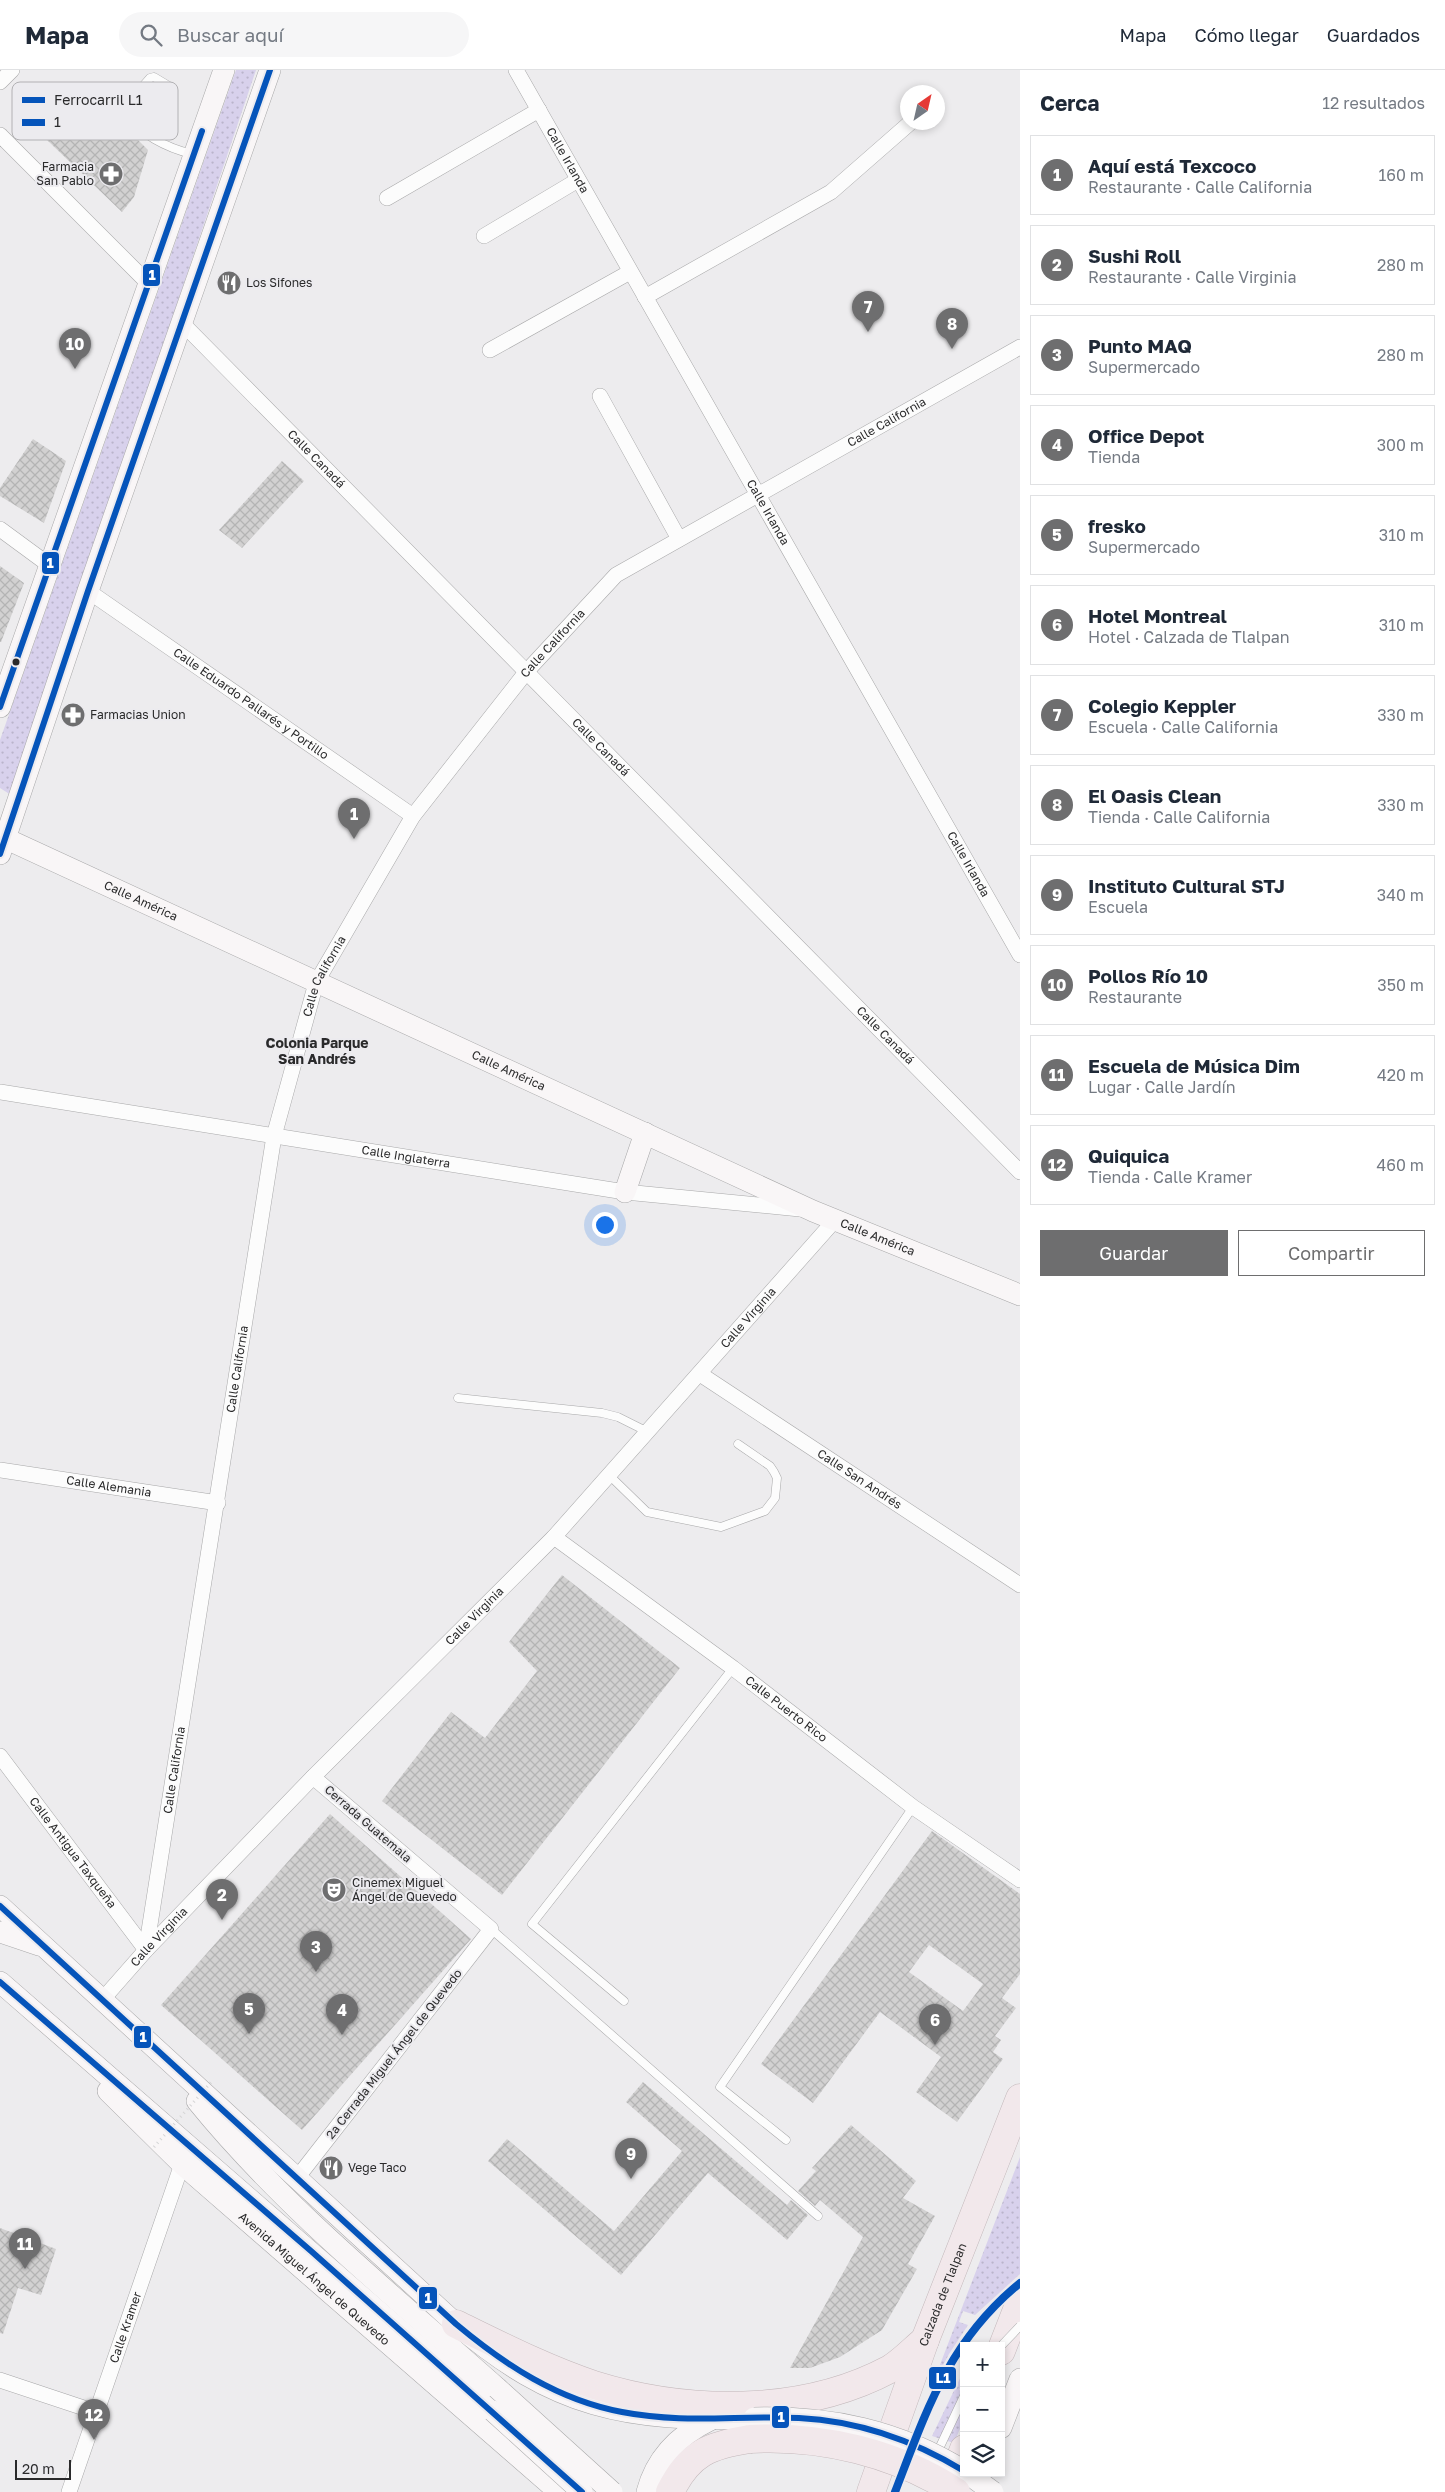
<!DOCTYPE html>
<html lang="es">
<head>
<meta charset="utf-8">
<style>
	body { margin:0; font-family:"Golos Text",sans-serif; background:#f6f6f7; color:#1f2937 }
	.controls { position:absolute; right:15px; bottom:15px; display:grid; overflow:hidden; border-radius:0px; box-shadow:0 2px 8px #0003 }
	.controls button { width:45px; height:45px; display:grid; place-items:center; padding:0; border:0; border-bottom:1px solid #e0e1e3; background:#fff; color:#1f2937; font:25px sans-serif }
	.compass { position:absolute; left:900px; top:15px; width:45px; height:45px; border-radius:50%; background:#fff; box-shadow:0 2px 8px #0003; rotate:34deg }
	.scale { position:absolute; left:15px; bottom:12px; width:56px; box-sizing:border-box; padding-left:5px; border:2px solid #2a2a2b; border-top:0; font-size:14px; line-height:18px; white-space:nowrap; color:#2a2a2b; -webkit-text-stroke:4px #ecebef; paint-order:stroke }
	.you { position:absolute; left:604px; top:1154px; width:18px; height:18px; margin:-12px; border:4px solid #fff; border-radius:50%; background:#1a73e8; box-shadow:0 0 0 8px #1a73e833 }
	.badge { display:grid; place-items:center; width:32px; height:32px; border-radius:50%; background:#6e6e6f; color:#fff; font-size:16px; font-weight:700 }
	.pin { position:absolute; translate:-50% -41px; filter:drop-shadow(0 1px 2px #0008) }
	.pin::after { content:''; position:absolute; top:26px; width:18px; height:15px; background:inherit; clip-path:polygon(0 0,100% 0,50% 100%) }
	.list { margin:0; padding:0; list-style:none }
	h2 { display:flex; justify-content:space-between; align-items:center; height:65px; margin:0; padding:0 20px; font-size:21px }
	h2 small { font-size:16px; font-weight:400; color:#747a83 }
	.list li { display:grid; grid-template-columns:32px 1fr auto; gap:15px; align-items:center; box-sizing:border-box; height:80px; margin:0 10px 10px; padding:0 10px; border:1px solid #e0e1e3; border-radius:0px }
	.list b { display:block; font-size:19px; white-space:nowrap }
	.list p { margin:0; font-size:16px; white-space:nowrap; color:#747a83 }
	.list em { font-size:16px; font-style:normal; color:#747a83 }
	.actions { display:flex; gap:10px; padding:15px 20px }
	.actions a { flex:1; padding:11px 0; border:1px solid #6e6e6f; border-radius:0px; text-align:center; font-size:18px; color:#6e6e6f }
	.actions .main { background:#6e6e6f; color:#fff }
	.icon { flex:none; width:28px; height:28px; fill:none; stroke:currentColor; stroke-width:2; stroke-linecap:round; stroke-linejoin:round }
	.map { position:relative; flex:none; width:1020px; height:2422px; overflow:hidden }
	header { display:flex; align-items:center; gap:30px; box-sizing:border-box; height:70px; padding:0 25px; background:#fff; border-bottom:1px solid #e0e1e3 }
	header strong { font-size:24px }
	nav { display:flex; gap:28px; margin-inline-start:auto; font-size:18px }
	.search { width:350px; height:45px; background:#f6f6f7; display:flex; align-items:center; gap:12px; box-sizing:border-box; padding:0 18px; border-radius:28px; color:#747a83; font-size:19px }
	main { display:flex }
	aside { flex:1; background:#fff }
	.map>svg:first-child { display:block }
	.grass { fill:url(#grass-dots) }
	.building { fill:url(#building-cross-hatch); fill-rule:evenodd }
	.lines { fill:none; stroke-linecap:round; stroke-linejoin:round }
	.lane-casing { stroke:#a8a8a9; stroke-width:9 }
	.street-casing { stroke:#a8a8a9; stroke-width:16 }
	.secondary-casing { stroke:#a8a8a9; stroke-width:22 }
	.highway-casing { stroke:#c3b8bb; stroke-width:29 }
	.lane { stroke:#fcfcfc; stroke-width:8 }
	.street { stroke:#fcfcfc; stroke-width:15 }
	.secondary { stroke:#f9f6f7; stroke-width:21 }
	.highway { stroke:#f2e8eb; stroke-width:28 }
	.lane-bridge-casing { stroke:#a8a8a9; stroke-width:9; stroke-linecap:butt }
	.secondary-bridge-casing { stroke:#a8a8a9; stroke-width:22; stroke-linecap:butt }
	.highway-bridge-casing { stroke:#c3b8bb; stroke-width:29; stroke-linecap:butt }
	.path-bridge { stroke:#d5d5d6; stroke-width:3; stroke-dasharray:1 4; stroke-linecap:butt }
	.lane-bridge { stroke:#fcfcfc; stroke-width:8 }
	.secondary-bridge { stroke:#f9f6f7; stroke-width:21 }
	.highway-bridge { stroke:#f2e8eb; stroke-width:28 }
	.bus-1-casing { stroke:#ecebef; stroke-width:10 }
	.bus-1 { stroke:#0554ba; stroke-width:6 }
	.rail-1-casing { stroke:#ecebef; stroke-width:11 }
	.rail-1 { stroke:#0554ba; stroke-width:8 }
	.bus-dot { fill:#2a2a2b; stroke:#ecebef; stroke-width:2 }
	.labels { text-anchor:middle; stroke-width:4; stroke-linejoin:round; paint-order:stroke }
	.street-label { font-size:12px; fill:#2a2a2b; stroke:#ecebef }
	.poi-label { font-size:12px; fill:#2a2a2b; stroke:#ecebef; text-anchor:start }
	.neighbourhood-label { font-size:14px; font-weight:bold; fill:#2a2a2b; stroke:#ecebef }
	.key { fill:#ecebef; stroke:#b2b1b4; stroke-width:1 }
	.key-label { font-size:14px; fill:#2a2a2b }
	.line-badge { stroke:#ecebef; stroke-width:2 }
	.badge-label { font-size:14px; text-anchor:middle; font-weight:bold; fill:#fff }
</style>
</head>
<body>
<header>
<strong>Mapa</strong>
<div class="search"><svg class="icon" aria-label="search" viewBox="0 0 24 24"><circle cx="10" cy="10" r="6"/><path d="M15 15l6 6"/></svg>Buscar aquí</div>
<nav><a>Mapa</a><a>Cómo llegar</a><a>Guardados</a></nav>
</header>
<main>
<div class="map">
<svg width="1020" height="2422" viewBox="0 0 1020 2422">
	<defs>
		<pattern id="grass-dots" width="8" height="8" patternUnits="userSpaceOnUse" patternTransform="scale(1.25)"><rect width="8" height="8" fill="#d8d1ec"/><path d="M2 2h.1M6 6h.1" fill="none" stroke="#bab4cb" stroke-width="1.8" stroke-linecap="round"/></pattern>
		<pattern id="building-cross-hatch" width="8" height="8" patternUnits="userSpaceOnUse" patternTransform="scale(1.25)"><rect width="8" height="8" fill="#d2d1d1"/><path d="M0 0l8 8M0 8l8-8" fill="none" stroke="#b4b4b4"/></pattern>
	</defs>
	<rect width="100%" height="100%" fill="#edecee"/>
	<g class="grass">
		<path d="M236,0H256L11,725L0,718V670Z"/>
		<path d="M1020,2087V2204L975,2245L963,2241L959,2252L968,2255L949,2284L931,2318Z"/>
		<path d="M964,2300V2312L959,2320L964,2322V2349L954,2373L932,2366Z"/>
	</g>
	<g class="building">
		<path d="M93,25L148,80L134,127L122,142L47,70Z"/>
		<path d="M33,369L66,391L44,453L0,426V418Z"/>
		<path d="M282,391L304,411L242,478L219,460Z"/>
		<path d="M0,496L24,513L1,572H0Z"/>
		<path d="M562,1505L680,1598L502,1825L382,1731L451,1642L485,1668L537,1601L509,1572Z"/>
		<path d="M330,1744L471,1869L302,2060L161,1935Z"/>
		<path d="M932,1761L1020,1824V1904L1002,1928L1016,1938L995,1966L1001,1970L993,1982L1003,1989L957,2052L916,2022L941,1987L880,1942L813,2033L761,1994ZM929,1875L983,1914L963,1941L909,1902Z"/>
		<path d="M643,2012L787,2135L791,2130L808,2145L787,2170L708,2103L621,2205L488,2091L507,2069L614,2161L682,2081L626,2032Z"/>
		<path d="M851,2055L916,2111L903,2128L935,2146L908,2194L917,2199L882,2260L840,2287L810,2298H790L863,2167L820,2130L815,2136L798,2121L816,2101L812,2098Z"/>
		<path d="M0,2158L56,2179L41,2225L18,2218L3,2264L0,2263Z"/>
	</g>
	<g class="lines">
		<defs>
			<g id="lane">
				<path d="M169,16L154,7L150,8L128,33L124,42C139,64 167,78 192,84"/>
				<path d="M458,1328L602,1343L618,1347L648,1362"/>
				<path d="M609,1405L647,1442L721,1457L765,1441L775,1428L777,1408L774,1402L770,1396L738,1374"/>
				<path d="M491,1859L818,2146"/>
				<path d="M624,1931L532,1854L733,1598"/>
				<path d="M786,2070L720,2017L913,1737"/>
				<path d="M936,2385L964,2326"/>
			</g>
			<g id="street">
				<path id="s1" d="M516,0L1020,885"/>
				<path d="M0,12L12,0"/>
				<path d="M0,65L148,213"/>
				<path d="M387,128L539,40"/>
				<path d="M484,166L578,110"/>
				<path d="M645,227L831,122L911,52"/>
				<path id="s2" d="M182,253L1020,1102"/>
				<path d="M490,280L630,202"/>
				<path d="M600,326L679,469"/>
				<path d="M0,459L49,495"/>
				<path id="s3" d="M88,521L413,746"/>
				<path id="s4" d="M0,1022L625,1122L800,1139"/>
				<path id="s5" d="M700,1304L1020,1515"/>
				<path id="s6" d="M0,1400L218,1433"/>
				<path id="s7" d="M554,1467L733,1598L913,1737L1020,1810"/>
				<path id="s8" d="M0,1686L146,1880"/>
				<path id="s9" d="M146,1880L274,1066L316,913L413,746L527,601L616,505L1020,277"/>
				<path id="s10" d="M102,1930L146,1880L313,1707L554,1467L835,1150"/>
				<path d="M297,2108L491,1859L313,1707"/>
				<path d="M0,2310L96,2342"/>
				<path id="s11" d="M69,2422L182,2094"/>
			</g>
			<g id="secondary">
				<path d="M0,637L224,0"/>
				<path id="s12" d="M0,766L813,1141L1020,1225"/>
				<path d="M0,784L88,521L270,0"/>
				<path d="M625,1122L645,1063"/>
				<path d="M0,1836L456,2254C554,2338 626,2352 754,2348"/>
				<path d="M0,1862L39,1875"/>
				<path d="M0,1912L493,2341"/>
				<path id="s13" d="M108,2021L182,2094L559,2422"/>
				<path d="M197,2031C282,2136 396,2228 497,2318"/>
				<path d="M1001,2358L1020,2309"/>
				<path d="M647,2422C656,2388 679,2365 710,2350"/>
			</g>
			<g id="highway">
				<path d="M456,2254C501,2276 546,2299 594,2315C687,2344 802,2346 890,2299C902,2292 914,2279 925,2270"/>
				<path d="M1001,2281L1020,2232"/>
				<path d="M948,2421L964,2379"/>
				<path d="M670,2422C689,2383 710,2375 750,2369"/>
				<path id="s14" d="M871,2422L925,2270L1020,2028"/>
			</g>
		</defs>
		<use href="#lane" class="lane-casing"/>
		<use href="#street" class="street-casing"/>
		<use href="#secondary" class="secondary-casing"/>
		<use href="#highway" class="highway-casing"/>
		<use href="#lane" class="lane"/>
		<use href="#street" class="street"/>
		<use href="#secondary" class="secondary"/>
		<use href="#highway" class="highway"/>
		<defs>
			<path id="lane-bridge" d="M1001,2276L1020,2256"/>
			<g id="secondary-bridge">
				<path d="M497,2318L612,2422"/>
				<path d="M493,2341L582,2422"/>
				<path d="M754,2348C830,2346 898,2360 964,2401"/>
				<path d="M967,2403L993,2422"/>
			</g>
			<path id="highway-bridge" d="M750,2369C822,2365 896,2383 956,2422"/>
		</defs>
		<use href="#lane-bridge" class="lane-bridge-casing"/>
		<use href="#secondary-bridge" class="secondary-bridge-casing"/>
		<use href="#highway-bridge" class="highway-bridge-casing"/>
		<path class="path-bridge" d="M154,2077L213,2010"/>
		<use href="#lane-bridge" class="lane-bridge"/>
		<use href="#secondary-bridge" class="secondary-bridge"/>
		<use href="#highway-bridge" class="highway-bridge"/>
		<defs>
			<g id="bus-1">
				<path d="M0,637L202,61"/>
				<path d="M0,784L88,521L270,0"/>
				<path d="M0,1836L456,2254C505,2295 558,2330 622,2342C684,2354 738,2345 799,2348C859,2351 913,2370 964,2401"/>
				<path d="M0,1912L311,2181L582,2422"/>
			</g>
		</defs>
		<use href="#bus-1" class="bus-1-casing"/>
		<use href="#bus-1" class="bus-1"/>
		<defs>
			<path id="rail-1" d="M895,2422C927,2339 949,2271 1020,2213"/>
		</defs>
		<use href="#rail-1" class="rail-1-casing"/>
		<use href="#rail-1" class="rail-1"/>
	</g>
	<defs>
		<symbol id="pharmacy-disc" viewBox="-11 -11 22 22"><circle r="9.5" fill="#6e6e6f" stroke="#ecebef"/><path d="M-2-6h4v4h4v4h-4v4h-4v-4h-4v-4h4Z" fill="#fff"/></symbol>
		<symbol id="restaurant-disc" viewBox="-11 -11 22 22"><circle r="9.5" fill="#6e6e6f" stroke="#ecebef"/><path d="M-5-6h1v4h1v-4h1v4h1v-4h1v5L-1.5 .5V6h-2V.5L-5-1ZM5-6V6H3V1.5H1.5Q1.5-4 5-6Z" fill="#fff"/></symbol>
		<symbol id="theatre-disc" viewBox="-11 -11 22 22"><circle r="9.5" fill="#6e6e6f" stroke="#ecebef"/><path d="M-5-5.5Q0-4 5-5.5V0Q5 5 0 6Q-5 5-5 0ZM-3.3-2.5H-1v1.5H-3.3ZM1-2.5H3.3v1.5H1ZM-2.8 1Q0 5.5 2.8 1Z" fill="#fff"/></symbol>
	</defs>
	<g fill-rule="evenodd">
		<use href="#pharmacy-disc" x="97" y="90" width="28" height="28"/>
		<use href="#restaurant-disc" x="215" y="199" width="28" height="28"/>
		<use href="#pharmacy-disc" x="59" y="631" width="28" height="28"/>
		<use href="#theatre-disc" x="320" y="1806" width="28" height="28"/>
		<use href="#restaurant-disc" x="317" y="2084" width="28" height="28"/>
	</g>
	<circle class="bus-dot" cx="16" cy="592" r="4.5"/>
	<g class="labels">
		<g class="street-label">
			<text dy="4" stroke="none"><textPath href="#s1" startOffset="104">Calle Irlanda</textPath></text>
			<text dy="4" stroke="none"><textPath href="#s9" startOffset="1802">Calle California</textPath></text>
			<text dy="4" stroke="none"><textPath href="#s2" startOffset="191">Calle Canadá</textPath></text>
			<text dy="4" stroke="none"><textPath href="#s1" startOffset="509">Calle Irlanda</textPath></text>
			<text dy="4" stroke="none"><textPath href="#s9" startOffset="1398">Calle California</textPath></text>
			<text dy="4" stroke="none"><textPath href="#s3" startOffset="198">Calle Eduardo Pallarés y Portillo</textPath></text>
			<text dy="4" stroke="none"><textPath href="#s2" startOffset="596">Calle Canadá</textPath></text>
			<text dy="4" stroke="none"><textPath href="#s1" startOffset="914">Calle Irlanda</textPath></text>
			<text dy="4" stroke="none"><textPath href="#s12" startOffset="155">Calle América</textPath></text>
			<text dy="4" stroke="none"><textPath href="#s9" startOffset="992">Calle California</textPath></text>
			<text dy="4" stroke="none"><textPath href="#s2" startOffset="1001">Calle Canadá</textPath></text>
			<text dy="4" stroke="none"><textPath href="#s12" startOffset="560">Calle América</textPath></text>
			<text dy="4" stroke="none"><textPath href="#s4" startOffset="411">Calle Inglaterra</textPath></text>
			<text dy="4" stroke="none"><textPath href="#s12" startOffset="965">Calle América</textPath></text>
			<text dy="4" stroke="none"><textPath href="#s10" startOffset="940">Calle Virginia</textPath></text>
			<text dy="4" stroke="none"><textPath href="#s9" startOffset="588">Calle California</textPath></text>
			<text dy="4" stroke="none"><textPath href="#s5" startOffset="191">Calle San Andrés</textPath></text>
			<text dy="4" stroke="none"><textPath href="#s6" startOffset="110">Calle Alemania</textPath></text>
			<text dy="4" stroke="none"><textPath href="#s10" startOffset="535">Calle Virginia</textPath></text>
			<text dy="4" stroke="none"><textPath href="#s7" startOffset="289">Calle Puerto Rico</textPath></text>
			<text dy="4" stroke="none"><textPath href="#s9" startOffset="182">Calle California</textPath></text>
			<text transform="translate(368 1754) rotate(41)" y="4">Cerrada Guatemala</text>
			<text dy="4" stroke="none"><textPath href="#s8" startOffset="121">Calle Antigua Taxqueña</textPath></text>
			<text dy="4" stroke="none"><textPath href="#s10" startOffset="85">Calle Virginia</textPath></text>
			<text transform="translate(394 1984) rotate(-52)" y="4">2ª Cerrada Miguel Ángel de Quevedo</text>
			<text dy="4" stroke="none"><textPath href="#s13" startOffset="279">Avenida Miguel Ángel de Quevedo</textPath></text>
			<text dy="4" stroke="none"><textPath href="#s14" startOffset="210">Calzada de Tlalpan</textPath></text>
			<text dy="4" stroke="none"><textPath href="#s11" startOffset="174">Calle Kramer</textPath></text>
		</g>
		<g class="poi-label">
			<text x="94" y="101" text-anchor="end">Farmacia<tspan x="94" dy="14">San Pablo</tspan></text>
			<text x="246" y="217">Los Sifones</text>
			<text x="90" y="649">Farmacias Union</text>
			<text x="352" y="1817">Cinemex Miguel<tspan x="352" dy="14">Ángel de Quevedo</tspan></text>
			<text x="348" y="2102">Vege Taco</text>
		</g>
		<g class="neighbourhood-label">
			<text x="317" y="978">Colonia Parque<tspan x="317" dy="16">San Andrés</tspan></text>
		</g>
	</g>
	<rect x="12" y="12" width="166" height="58" rx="8" class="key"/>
	<rect x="22" y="27" width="23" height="6" fill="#0554ba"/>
	<rect x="22" y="49" width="23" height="7" fill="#0554ba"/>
	<g class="key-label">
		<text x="54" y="35">Ferrocarril L1</text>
		<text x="54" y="57">1</text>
	</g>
	<g class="line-badge">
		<rect x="142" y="193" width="19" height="24" rx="5" fill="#0554ba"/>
		<rect x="41" y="481" width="19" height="24" rx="5" fill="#0554ba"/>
		<rect x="133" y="1955" width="19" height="24" rx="5" fill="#0554ba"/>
		<rect x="418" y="2216" width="20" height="24" rx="5" fill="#0554ba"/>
		<rect x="928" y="2296" width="29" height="24" rx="5" fill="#0554ba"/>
		<rect x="771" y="2335" width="19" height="24" rx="5" fill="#0554ba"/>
	</g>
	<g class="badge-label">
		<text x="152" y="210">1</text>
		<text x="50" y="498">1</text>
		<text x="143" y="1972">1</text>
		<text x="428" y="2233">1</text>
		<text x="943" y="2313">L1</text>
		<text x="781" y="2352">1</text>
	</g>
</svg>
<div class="controls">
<button>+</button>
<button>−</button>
<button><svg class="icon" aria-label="layers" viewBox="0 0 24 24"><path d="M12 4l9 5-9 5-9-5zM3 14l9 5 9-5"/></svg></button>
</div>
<svg class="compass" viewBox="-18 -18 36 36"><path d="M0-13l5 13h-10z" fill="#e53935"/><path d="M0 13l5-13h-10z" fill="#747a83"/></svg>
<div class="scale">20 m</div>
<div class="you"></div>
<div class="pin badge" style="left:354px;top:769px">1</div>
<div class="pin badge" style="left:222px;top:1850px">2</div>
<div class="pin badge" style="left:316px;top:1902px">3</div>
<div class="pin badge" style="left:342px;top:1965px">4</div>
<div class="pin badge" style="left:249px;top:1964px">5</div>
<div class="pin badge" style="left:935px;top:1975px">6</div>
<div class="pin badge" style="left:868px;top:262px">7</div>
<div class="pin badge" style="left:952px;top:279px">8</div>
<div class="pin badge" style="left:631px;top:2109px">9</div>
<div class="pin badge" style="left:75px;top:299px">10</div>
<div class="pin badge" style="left:25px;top:2199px">11</div>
<div class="pin badge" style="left:94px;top:2370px">12</div>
</div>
<aside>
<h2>Cerca<small>12 resultados</small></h2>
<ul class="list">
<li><span class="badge">1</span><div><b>Aquí está Texcoco</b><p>Restaurante · Calle California</p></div><em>160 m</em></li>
<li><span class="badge">2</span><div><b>Sushi Roll</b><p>Restaurante · Calle Virginia</p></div><em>280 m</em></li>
<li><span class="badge">3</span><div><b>Punto MAQ</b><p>Supermercado</p></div><em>280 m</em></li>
<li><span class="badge">4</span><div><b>Office Depot</b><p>Tienda</p></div><em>300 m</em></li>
<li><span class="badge">5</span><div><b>fresko</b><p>Supermercado</p></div><em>310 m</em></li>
<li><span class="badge">6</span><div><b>Hotel Montreal</b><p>Hotel · Calzada de Tlalpan</p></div><em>310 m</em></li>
<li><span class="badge">7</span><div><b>Colegio Keppler</b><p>Escuela · Calle California</p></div><em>330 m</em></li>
<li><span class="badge">8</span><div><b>El Oasis Clean</b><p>Tienda · Calle California</p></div><em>330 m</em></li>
<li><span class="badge">9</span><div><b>Instituto Cultural STJ</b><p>Escuela</p></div><em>340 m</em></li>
<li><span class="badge">10</span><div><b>Pollos Río 10</b><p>Restaurante</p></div><em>350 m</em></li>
<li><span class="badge">11</span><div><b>Escuela de Música Dim</b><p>Lugar · Calle Jardín</p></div><em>420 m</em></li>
<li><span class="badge">12</span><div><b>Quiquica</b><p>Tienda · Calle Kramer</p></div><em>460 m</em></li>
</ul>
<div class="actions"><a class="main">Guardar</a><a>Compartir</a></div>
</aside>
</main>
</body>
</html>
